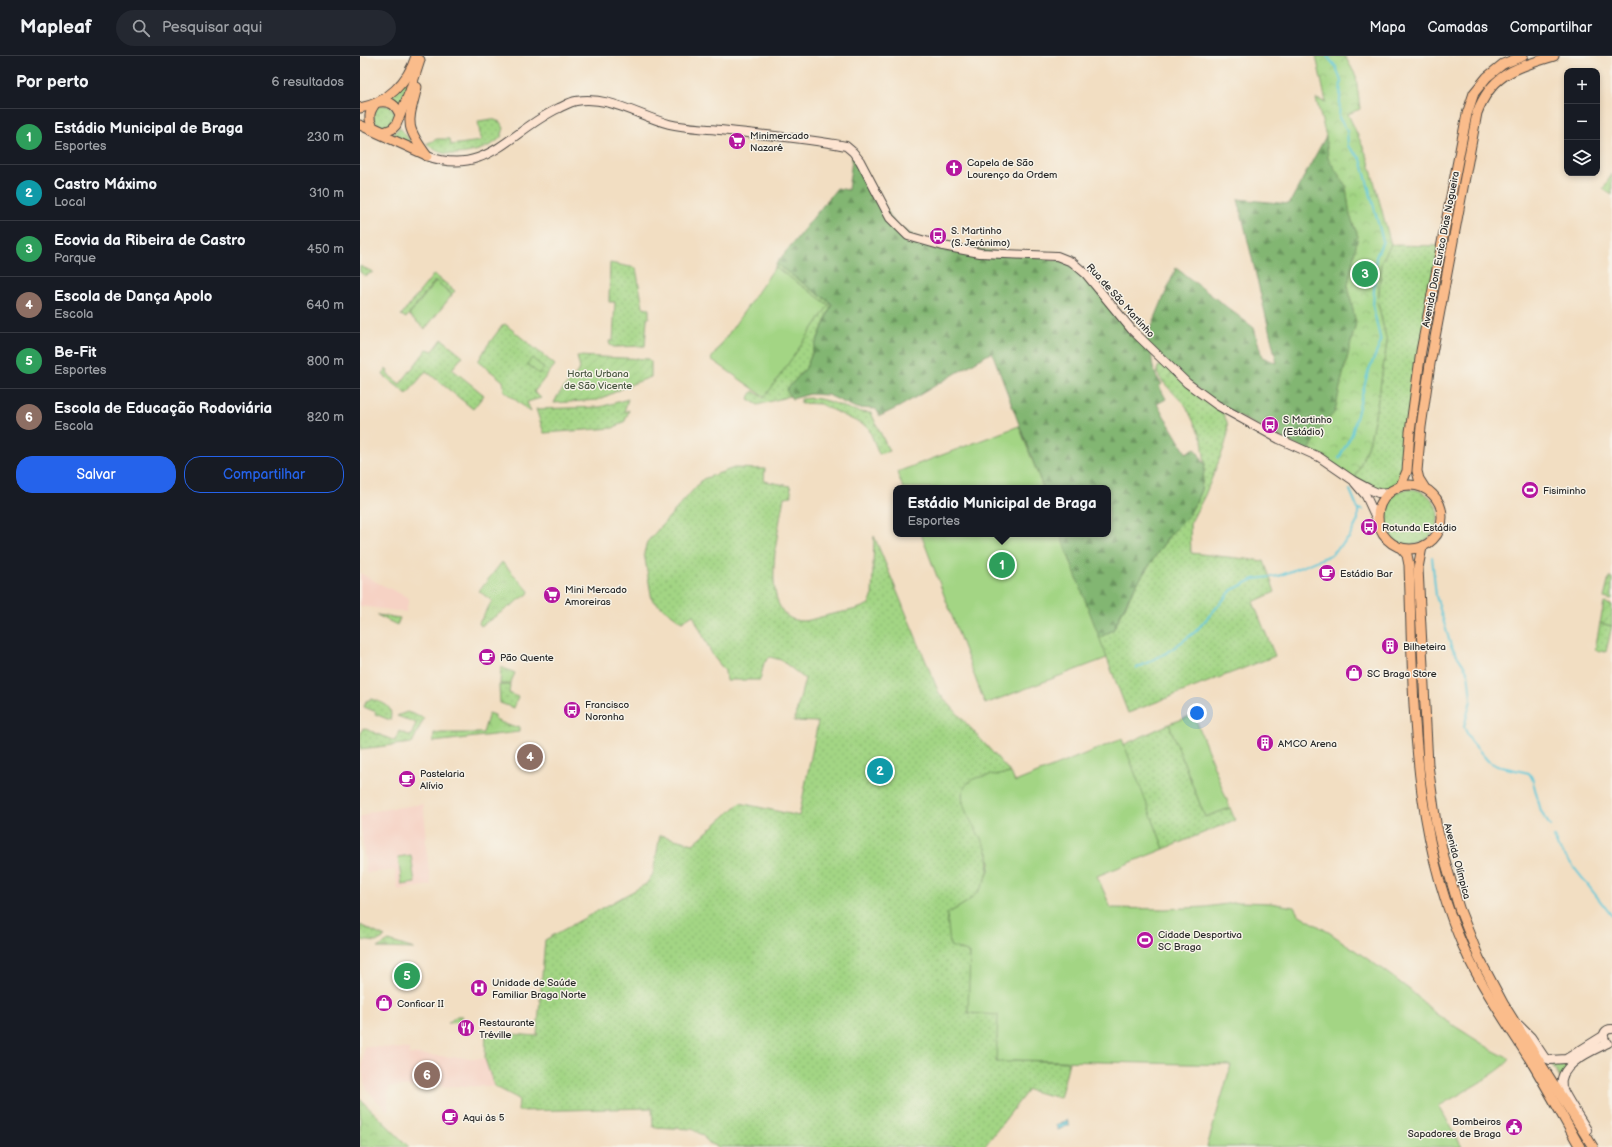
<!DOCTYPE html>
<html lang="pt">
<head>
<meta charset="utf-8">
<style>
	body { margin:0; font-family:"Balsamiq Sans",sans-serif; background:#242831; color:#f1f3f6 }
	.controls { position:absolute; right:12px; top:12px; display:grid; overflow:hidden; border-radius:8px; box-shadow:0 2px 6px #0003 }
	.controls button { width:36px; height:36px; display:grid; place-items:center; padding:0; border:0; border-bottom:1px solid #363941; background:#171b24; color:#f1f3f6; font:20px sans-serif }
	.you { position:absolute; left:837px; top:657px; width:14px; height:14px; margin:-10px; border:3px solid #fff; border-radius:50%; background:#1a73e8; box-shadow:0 0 0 6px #1a73e833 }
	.badge { display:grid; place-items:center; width:26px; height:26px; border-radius:50%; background:#2563eb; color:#fff; font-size:13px; font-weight:700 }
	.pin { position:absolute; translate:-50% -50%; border:2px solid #fff; box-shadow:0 1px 4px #0006 }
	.popup { position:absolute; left:533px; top:429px; width:218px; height:52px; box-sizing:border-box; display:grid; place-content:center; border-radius:8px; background:#171b24; filter:drop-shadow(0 1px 3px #0005); font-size:13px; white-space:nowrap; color:#9ea1a6 }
	.popup b { font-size:15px; color:#f1f3f6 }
	.popup::after { content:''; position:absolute; left:50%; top:100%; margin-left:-8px; border:8px solid transparent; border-top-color:#171b24 }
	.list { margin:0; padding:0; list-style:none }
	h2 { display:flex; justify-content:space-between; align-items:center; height:52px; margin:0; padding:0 16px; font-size:17px }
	h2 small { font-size:13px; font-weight:400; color:#9ea1a6 }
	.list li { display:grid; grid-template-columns:26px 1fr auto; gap:12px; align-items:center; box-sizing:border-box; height:56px; padding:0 16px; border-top:1px solid #363941 }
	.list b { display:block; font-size:15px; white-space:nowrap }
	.list p { margin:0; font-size:13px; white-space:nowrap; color:#9ea1a6 }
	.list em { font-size:13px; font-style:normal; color:#9ea1a6 }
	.actions { display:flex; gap:8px; padding:12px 16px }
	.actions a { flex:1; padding:9px 0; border:1px solid #2563eb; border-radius:16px; text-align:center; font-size:14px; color:#2563eb }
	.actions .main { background:#2563eb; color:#fff }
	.icon { flex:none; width:22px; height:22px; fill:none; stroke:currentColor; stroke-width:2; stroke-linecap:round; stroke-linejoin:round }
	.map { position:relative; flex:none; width:1252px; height:1091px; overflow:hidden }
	header { display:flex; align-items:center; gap:24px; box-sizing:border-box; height:56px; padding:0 20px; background:#171b24; border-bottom:1px solid #363941 }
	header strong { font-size:19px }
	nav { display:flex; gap:22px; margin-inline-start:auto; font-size:14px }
	.search { width:280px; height:36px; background:#242831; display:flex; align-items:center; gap:10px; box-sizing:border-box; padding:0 14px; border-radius:22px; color:#9ea1a6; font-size:15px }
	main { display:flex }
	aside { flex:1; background:#171b24 }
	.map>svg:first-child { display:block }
	.built { fill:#f6d2c4 }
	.grass { fill:url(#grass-dots); stroke:#678058 }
	.forest { fill:url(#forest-firs); stroke:#56704e }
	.park { fill:url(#park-crowns); stroke:#678058 }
	.garden { fill:url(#garden-furrows); stroke:#678058 }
	.pitch { fill:#a3d584; stroke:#678058 }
	.water { fill:url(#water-rules); stroke:#447a82 }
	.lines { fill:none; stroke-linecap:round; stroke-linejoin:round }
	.stream { stroke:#5ec8d9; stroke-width:2 }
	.secondary-casing { stroke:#494642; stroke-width:10 }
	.primary-casing { stroke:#494642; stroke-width:11 }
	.secondary { stroke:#fde4d1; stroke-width:8 }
	.primary { stroke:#fabc8b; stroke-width:9 }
	.labels { text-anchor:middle; stroke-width:3; stroke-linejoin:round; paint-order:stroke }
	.poi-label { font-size:10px; fill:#2b2b2b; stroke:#f7f3e8; text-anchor:start }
	.street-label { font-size:10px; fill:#2b2b2b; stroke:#f7f3e8 }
	.park-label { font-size:10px; fill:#495641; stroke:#f7f3e8 }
</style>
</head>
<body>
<header>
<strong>Mapleaf</strong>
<div class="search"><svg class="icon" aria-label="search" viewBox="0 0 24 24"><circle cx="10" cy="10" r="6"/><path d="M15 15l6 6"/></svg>Pesquisar aqui</div>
<nav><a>Mapa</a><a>Camadas</a><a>Compartilhar</a></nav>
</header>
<main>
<aside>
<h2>Por perto<small>6 resultados</small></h2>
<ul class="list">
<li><span class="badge" style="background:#2e9e5b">1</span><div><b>Estádio Municipal de Braga</b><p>Esportes</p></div><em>230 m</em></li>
<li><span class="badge" style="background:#0f9aa8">2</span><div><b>Castro Máximo</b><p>Local</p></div><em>310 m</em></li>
<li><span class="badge" style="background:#2e9e5b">3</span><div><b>Ecovia da Ribeira de Castro</b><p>Parque</p></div><em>450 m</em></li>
<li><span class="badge" style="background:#8d6e63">4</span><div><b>Escola de Dança Apolo</b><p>Escola</p></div><em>640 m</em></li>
<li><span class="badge" style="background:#2e9e5b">5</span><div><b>Be-Fit</b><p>Esportes</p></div><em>800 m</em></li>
<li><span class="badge" style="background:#8d6e63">6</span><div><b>Escola de Educação Rodoviária</b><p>Escola</p></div><em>820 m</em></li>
</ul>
<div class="actions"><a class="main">Salvar</a><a>Compartilhar</a></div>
</aside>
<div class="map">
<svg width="1252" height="1091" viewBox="0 0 1252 1091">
	<defs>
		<pattern id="grass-dots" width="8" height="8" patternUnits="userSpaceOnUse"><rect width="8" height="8" fill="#a3d584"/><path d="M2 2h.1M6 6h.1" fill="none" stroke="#8cb772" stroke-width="1.8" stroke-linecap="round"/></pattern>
		<pattern id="forest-firs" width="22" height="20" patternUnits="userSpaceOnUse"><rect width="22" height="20" fill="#82b672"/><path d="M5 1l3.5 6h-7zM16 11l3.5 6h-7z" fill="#6b945e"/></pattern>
		<pattern id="park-crowns" width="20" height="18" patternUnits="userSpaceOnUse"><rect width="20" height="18" fill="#a3d584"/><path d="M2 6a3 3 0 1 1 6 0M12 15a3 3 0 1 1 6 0" fill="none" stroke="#8cb772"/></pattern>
		<pattern id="garden-furrows" width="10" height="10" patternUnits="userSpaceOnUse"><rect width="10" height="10" fill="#a3d584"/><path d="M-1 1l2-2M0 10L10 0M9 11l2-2" fill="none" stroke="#8cb772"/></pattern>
		<pattern id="water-rules" width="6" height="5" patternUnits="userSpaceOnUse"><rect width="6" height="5" fill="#5ec8d9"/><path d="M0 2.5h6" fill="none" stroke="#4ea3b0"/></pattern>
	</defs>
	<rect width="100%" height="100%" fill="#f7f3e8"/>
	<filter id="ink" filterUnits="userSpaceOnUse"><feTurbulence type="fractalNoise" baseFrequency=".025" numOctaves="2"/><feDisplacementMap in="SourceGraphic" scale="8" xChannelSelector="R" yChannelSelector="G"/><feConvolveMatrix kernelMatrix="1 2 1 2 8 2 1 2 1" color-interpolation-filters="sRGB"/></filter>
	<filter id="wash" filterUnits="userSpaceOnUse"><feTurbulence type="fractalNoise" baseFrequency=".012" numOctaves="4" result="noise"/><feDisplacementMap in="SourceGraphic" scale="16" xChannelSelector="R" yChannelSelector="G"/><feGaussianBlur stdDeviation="0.9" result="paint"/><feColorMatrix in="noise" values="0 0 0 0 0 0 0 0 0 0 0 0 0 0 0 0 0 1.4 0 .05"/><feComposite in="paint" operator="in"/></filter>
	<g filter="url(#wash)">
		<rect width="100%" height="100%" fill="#f2dec2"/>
		<g class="built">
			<path d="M0,517L18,527L49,542L46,556L0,550Z"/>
			<path d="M63,748L67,782L65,783L71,829L38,834L35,814L6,817L0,762L10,756L20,754Z"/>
			<path d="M4,990L49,993V998L125,1003L134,1030L29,1031L28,1055L15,1043L7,1033L4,1026L2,1012Z"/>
		</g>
		<g class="grass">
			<path d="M51,19L41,50L30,42Z"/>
			<circle cx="24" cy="60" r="11"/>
			<path d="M132,63L140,66L144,72C143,75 142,79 141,81C130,94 98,101 83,97C77,96 71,91 66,88L77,83H90L91,89L121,85L118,65Z"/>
			<path d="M40,72L55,91L32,78Z"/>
			<path d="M1031,189L1082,190L1041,429L1029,436L1018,437L994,425L1010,384L1019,338L1027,286L1018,248L1021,206Z"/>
			<path d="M250,207L276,212L283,251L289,252V262L287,263L285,290L254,291L250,289L249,285H253L255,246H249Z"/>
			<path d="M416,208L472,248L446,312L426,334L430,340L398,349L388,343L393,335L404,342L469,249L415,211Z"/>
			<path d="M0,210L13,216L5,220L0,216Z"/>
			<path d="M74,218L95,235L92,238L75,225L46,262L41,259Z"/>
			<path d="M145,268L195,309L174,336L181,342L167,346L171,356L144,335L143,325L119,306V304L127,290L142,270Z"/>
			<path d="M82,283L103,300L92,313L124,339L113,353L66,315L47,338L23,319L26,313L28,315L27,318L40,328L67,293L73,295Z"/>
			<path d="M812,317L839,341L863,357L867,366L868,377L864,392L845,439L830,468L831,497L904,505L915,536L893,546L915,600L768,657L739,582L753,574L776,529L809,480L827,462L837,444L841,433L845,409L842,383L826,350L803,326Z"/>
			<path d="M451,342C473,343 489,357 511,357L529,395L519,398L508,371L460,348L441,347V343Z"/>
			<path d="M268,343L264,356L269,354L265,365L253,372L184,377L176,353L240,351Z"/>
			<path d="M374,412L405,413L404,425L430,430L432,440L424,441C420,468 398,553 435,564C445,567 455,562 465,560C478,556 497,555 509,548L512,542L514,480L579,637L651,717L617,722L624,787C633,807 629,829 611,843C604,849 595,853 587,858L610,897L609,957L638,958L650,1006L655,1004L709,1006L700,1042L668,1034L624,1091H359L349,1087L342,1079L332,1073L293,1071L292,1052L158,1055L159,1043L134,1030L125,1003L126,976L177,980L185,884L286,828L293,818L300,779L333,788L380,747L439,760L458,666L434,665L445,623L421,604L410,601L404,607L400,624H366L365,615L353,600L333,559L322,566L292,544L284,497L287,486L343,423Z"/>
			<circle cx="1050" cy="461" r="28"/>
			<path d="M17,559L40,562L37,569Z"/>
			<path d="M1240,567L1252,570L1246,596L1235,594Z"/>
			<path d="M139,629H150L149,637L158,641L154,652L140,647Z"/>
			<path d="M11,643C23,647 34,649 30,664L15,658L16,656L4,651L6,645Z"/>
			<path d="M47,656L64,662L52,687L0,693V680L3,672L35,685L39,675L51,680L56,667L37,660Z"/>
			<path d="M809,668L845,761L870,752L875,764L804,793L763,689Z"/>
			<path d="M0,869L25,881L16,886L0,884Z"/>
			<path d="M29,885L54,893L17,892Z"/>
			<path d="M97,960H102V966L88,967Z"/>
			<path d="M1235,988L1200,1022L1191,1007Z"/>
		</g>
		<path class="forest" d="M966,80L968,102L986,130L990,159L998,180L988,230L996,267L981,327L975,356L965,367L948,396L857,349L792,294C791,307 793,318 802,328L799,330L806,343L797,348L826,397L835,392L845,409L841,433L837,444L827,462L809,480L784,517L769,541L753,574L739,582L700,478H748V432H683L632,296L539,351L520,360L516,353L496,352L468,339L450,338L432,343L426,334L446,312L472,248L416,208L477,132L488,134L493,96L535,168L562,185L712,206L785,286L816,212L894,272L902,301L917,307L878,143L929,148Z"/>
		<g class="park">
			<path d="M956,0H985L996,20L1000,53L988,58L1008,102L1031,189L1021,206L1018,248L1027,286L1019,338L1010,384L994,425L948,396L965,367L975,356L981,327L996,267L988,230L998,180L990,159L986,130L968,102L966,80L956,43L966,46Z"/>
			<path d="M172,302L184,312L179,318L167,308Z"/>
			<path d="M142,506L169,535L168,538L121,570L119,567L132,545L119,535Z"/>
			<path d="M141,611L155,617L150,628H140Z"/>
			<path d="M129,657L135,659V664L153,671L159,670V676L73,686L74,677H123Z"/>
			<path d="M0,1043L49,1091H0Z"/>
		</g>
		<g class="garden">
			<path d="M217,300L288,303L291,306V321L272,328L238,344L194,347L198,339L220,313Z"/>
			<path d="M801,309H804L812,317L803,326C799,321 796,317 798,311Z"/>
			<path d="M1249,522H1252V544L1244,542Z"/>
			<path d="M1244,547L1252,549V570L1240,567Z"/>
		</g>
		<g class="pitch">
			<path d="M1252,118V139L1243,133Z"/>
			<path d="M415,211L469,249L405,341L351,303Z"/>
			<path d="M76,225L92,239L65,273L49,259Z"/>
			<path d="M659,370L683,432H543L537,416Z"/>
			<path d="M561,478H700L747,602L625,648Z"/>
			<path d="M834,659L870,752L845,761L809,668Z"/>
			<path d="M762,683L804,793L737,820L751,852L805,853L846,851L880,846L910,847L934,851L938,858L970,877L1022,913L1050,934L1076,958L1132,994L1150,1003C1142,1016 1094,1041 1079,1050L1102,1091H847L871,1009L655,1004L650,1006H636L638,959L608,957L610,897L590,890L587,858C595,853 606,848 613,841C622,833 630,818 630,806C629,783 586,745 609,726C617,718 639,720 651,717L655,726Z"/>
			<path d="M51,799L55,827L42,829L38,801Z"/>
		</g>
		<path class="water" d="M707,1064L709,1069L698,1074L696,1069Z"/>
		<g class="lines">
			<g class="stream">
				<path d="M967,0L976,11L981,25L979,62L987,74L988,90L1001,103L1023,185L1016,201L1013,251L1021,286L1008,316L992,378L979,402"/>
				<path d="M998,453L1002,454"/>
				<path d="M1072,501L1076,540L1091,590L1108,616L1111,644L1104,671L1111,685L1128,705L1137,710L1169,717L1172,722L1181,755L1190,770"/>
				<path d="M777,612L808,596L835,576L872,534L894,523L919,520L971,499L989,482L998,464V453L990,434"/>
				<path d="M1194,781L1198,791L1252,860"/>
			</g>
		</g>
	</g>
	<g filter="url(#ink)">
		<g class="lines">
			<defs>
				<g id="secondary">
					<path d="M67,100C126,122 151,74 199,52C204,50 210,46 216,45C248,39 279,60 309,68C325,72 343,72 360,74C402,79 445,82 486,90L493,96L500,105L530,162L548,180L583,190L620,197L697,200L712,206L726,218L772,274L827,327L857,349L919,383L959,401L994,425L1009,433L1018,437L1029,436"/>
					<path d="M995,427L1006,440L1018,466"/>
					<path d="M1159,969L1171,981L1185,1002L1190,1004L1206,1003L1243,980"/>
					<path d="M1245,984C1242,978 1245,973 1252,973"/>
					<path d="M1227,1074C1222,1065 1205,1040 1202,1031C1197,1009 1232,995 1248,987"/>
				</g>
				<g id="primary">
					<path d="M57,31C48,67 44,69 67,100"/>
					<path d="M20,46C31,45 36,49 40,59"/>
					<path d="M15,48C9,56 8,63 13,71L24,76L32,73L36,69L50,35L60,4"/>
					<path d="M0,52C27,47 48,26 56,0"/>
					<path d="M0,69L66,99"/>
					<circle cx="1050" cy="461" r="32"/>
					<path d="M1041,429L1047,415L1050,376L1061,295L1107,58L1114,37L1127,21L1143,8L1163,0"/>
					<path d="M1064,431L1059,423L1057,415L1061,371L1070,308L1117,57C1132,17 1156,12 1194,0"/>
					<path d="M1062,491L1058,512L1068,709L1076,767L1084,801L1099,852L1119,902L1144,949L1233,1091"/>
					<path d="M1041,492L1047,499L1049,509C1054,641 1050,782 1109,903C1127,940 1151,973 1172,1007C1189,1035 1204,1063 1220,1091"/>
				</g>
			</defs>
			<use href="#secondary" class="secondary-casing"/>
			<use href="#primary" class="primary-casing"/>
			<use href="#secondary" class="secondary"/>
			<use href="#primary" class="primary"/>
		</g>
	</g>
	<defs>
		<symbol id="supermarket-disc" viewBox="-11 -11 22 22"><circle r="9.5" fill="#b5179e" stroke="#f7f3e8"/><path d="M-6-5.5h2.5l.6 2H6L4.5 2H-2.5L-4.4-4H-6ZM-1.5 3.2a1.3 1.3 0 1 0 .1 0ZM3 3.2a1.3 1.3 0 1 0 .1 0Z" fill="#fff"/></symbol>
		<symbol id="church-disc" viewBox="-11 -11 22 22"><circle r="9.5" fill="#b5179e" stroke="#f7f3e8"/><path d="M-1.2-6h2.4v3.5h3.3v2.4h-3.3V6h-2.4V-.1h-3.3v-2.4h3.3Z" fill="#fff"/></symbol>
		<symbol id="bus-disc" viewBox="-11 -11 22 22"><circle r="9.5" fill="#b5179e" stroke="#f7f3e8"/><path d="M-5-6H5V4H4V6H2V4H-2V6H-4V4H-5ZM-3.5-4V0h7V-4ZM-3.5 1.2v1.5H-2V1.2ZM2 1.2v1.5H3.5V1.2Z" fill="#fff"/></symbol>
		<symbol id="stadium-disc" viewBox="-11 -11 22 22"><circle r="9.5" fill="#b5179e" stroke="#f7f3e8"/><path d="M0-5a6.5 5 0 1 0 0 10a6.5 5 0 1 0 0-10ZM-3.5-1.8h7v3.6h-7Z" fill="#fff"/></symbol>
		<symbol id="cafe-disc" viewBox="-11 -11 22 22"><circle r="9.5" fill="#b5179e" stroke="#f7f3e8"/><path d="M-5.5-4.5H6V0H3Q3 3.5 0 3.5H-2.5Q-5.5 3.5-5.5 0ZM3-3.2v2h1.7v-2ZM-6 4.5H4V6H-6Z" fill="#fff"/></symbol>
		<symbol id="building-disc" viewBox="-11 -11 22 22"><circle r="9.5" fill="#b5179e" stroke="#f7f3e8"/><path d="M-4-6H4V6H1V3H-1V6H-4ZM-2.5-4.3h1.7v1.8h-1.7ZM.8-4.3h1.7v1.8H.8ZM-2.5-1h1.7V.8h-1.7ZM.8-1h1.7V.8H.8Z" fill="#fff"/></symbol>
		<symbol id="shop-disc" viewBox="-11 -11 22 22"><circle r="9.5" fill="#b5179e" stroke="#f7f3e8"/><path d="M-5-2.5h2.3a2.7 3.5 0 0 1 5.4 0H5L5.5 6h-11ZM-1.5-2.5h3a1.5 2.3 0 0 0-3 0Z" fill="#fff"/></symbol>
		<symbol id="hospital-disc" viewBox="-11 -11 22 22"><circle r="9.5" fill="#b5179e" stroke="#f7f3e8"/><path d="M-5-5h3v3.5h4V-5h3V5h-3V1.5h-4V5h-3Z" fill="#fff"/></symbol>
		<symbol id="restaurant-disc" viewBox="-11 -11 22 22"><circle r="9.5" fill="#b5179e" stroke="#f7f3e8"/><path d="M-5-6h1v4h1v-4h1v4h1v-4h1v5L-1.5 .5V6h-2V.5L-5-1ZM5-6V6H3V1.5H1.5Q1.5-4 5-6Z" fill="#fff"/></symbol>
		<symbol id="civic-disc" viewBox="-11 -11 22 22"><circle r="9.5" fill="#b5179e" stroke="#f7f3e8"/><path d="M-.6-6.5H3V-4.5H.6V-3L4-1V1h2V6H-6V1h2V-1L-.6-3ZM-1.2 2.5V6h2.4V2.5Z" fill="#fff"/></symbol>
	</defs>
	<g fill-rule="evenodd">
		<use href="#supermarket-disc" x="367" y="75" width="20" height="20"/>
		<use href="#church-disc" x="584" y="102" width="20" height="20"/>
		<use href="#bus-disc" x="568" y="170" width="20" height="20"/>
		<use href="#bus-disc" x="900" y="359" width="20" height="20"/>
		<use href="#stadium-disc" x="1160" y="424" width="20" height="20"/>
		<use href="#bus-disc" x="999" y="461" width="20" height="20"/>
		<use href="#cafe-disc" x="957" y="507" width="20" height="20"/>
		<use href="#supermarket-disc" x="182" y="529" width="20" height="20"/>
		<use href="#building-disc" x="1020" y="580" width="20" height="20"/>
		<use href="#cafe-disc" x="117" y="591" width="20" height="20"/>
		<use href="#shop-disc" x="984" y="607" width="20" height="20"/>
		<use href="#bus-disc" x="202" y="644" width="20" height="20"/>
		<use href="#building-disc" x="895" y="677" width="20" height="20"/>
		<use href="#cafe-disc" x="37" y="713" width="20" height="20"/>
		<use href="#stadium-disc" x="775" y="874" width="20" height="20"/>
		<use href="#hospital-disc" x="109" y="922" width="20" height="20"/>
		<use href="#shop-disc" x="14" y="937" width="20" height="20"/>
		<use href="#restaurant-disc" x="96" y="962" width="20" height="20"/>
		<use href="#cafe-disc" x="80" y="1051" width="20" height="20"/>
		<use href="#civic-disc" x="1144" y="1061" width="20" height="20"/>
	</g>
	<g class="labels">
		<g class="poi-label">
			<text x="390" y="83">Minimercado<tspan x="390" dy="12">Nazaré</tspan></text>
			<text x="607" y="110">Capela de São<tspan x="607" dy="12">Lourenço da Ordem</tspan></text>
			<text x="591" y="178">S. Martinho<tspan x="591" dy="12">(S. Jerónimo)</tspan></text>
			<text x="923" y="367">S Martinho<tspan x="923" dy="12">(Estádio)</tspan></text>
			<text x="1183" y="438">Fisiminho</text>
			<text x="1022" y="475">Rotunda Estádio</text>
			<text x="980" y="521">Estádio Bar</text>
			<text x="205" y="537">Mini Mercado<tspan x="205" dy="12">Amoreiras</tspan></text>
			<text x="1043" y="594">Bilheteira</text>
			<text x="140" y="605">Pão Quente</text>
			<text x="1007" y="621">SC Braga Store</text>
			<text x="225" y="652">Francisco<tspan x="225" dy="12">Noronha</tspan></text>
			<text x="918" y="691">AMCO Arena</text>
			<text x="60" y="721">Pastelaria<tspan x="60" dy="12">Alívio</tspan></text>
			<text x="798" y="882">Cidade Desportiva<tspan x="798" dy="12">SC Braga</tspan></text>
			<text x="132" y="930">Unidade de Saúde<tspan x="132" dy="12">Familiar Braga Norte</tspan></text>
			<text x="37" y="951">Conficar II</text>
			<text x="119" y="970">Restaurante<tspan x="119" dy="12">Tréville</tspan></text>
			<text x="103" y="1065">Aqui às 5</text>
			<text x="1141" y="1069" text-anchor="end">Bombeiros<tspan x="1141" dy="12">Sapadores de Braga</tspan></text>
		</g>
		<g class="street-label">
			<text transform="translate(1080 193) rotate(-79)" y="4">Avenida Dom Eurico Dias Nogueira</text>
			<text transform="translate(761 244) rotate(48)" y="4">Rua de São Martinho</text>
			<text transform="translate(1098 805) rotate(75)" y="4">Avenida Olímpica</text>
		</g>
		<g class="park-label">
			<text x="238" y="321">Horta Urbana<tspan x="238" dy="12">de São Vicente</tspan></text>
		</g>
	</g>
</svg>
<div class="controls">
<button>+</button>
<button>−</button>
<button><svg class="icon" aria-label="layers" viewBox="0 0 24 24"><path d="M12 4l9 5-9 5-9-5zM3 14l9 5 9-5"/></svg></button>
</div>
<div class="you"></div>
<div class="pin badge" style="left:642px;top:509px;background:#2e9e5b">1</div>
<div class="popup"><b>Estádio Municipal de Braga</b>Esportes</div>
<div class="pin badge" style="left:520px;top:715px;background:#0f9aa8">2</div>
<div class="pin badge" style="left:1005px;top:218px;background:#2e9e5b">3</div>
<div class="pin badge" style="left:170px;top:701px;background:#8d6e63">4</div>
<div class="pin badge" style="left:47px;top:920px;background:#2e9e5b">5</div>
<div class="pin badge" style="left:67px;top:1019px;background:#8d6e63">6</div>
</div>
</main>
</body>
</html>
